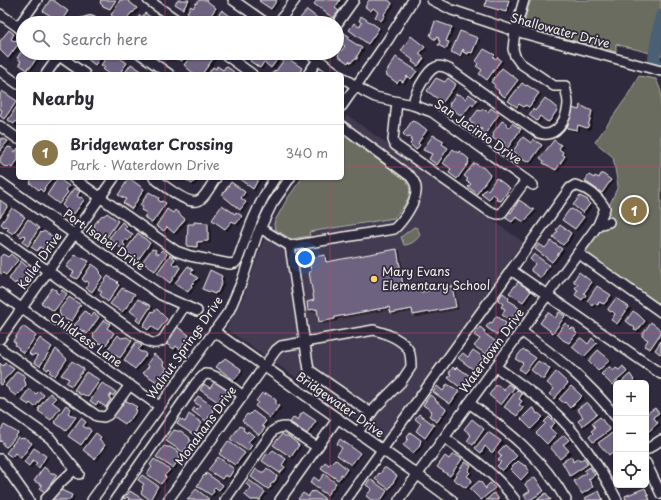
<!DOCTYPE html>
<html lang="en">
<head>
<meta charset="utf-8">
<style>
	body { margin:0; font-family:"Playpen Sans",sans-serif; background:#f7f7f7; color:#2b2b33 }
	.controls { position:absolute; right:12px; bottom:12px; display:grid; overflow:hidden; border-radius:6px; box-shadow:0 1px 3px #0004 }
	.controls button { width:36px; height:36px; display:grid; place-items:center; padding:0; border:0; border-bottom:1px solid #e1e1e2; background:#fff; color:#2b2b33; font:20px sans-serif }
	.you { position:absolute; left:305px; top:258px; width:14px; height:14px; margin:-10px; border:3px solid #fff; border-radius:50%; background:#1a73e8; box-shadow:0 0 0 6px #1a73e833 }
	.badge { display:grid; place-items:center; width:26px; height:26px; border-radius:50%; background:#8a764a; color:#fff; font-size:13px; font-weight:700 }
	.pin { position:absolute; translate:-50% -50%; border:2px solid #fff; box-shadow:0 1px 4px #0006 }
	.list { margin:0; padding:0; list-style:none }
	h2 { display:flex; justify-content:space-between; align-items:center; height:52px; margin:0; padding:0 16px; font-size:17px }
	h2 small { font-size:13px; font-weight:400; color:#7c7c81 }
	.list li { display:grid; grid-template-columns:26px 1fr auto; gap:12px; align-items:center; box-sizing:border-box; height:56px; padding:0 16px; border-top:1px solid #e1e1e2 }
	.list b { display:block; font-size:15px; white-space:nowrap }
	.list p { margin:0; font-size:13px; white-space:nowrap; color:#7c7c81 }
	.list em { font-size:13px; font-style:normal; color:#7c7c81 }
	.icon { flex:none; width:22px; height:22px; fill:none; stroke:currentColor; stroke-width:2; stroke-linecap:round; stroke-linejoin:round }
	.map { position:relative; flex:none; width:661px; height:500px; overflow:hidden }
	.search { position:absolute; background:#fff; box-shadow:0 1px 3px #0004; left:16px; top:16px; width:328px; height:44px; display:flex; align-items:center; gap:10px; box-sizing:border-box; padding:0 14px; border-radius:22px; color:#7c7c81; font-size:15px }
	.panel { position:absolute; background:#fff; box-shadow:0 1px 3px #0004; left:16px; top:72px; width:328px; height:108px; border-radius:6px }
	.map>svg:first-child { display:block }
	.built { fill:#423b51 }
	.green { fill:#696c5e; stroke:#aeaea3 }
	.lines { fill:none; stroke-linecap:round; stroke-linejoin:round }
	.river { stroke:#4a6074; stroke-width:12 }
	.building { fill:#6d6380; stroke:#f4f1e8; filter:url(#shadow) }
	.minor-casing { stroke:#f4f1e8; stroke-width:12 }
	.minor { stroke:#2f2a3d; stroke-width:9 }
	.grid { fill:none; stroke:#cc4377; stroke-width:1; stroke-opacity:0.55 }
	.poi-dot { fill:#ffd166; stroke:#2f2a3d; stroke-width:1.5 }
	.labels { text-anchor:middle; stroke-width:3.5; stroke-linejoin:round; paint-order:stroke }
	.street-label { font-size:12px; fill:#f4f1e8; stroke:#2f2a3d }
	.poi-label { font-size:12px; fill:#f4f1e8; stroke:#2f2a3d; text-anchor:start }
</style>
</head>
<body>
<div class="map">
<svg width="661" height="500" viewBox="0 0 661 500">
	<defs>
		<filter id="shadow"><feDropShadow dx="2" dy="1.5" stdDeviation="0" flood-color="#0009"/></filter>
	</defs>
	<rect width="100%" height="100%" fill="#2f2a3d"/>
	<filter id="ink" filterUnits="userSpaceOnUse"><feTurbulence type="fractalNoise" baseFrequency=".025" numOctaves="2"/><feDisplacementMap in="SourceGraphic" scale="8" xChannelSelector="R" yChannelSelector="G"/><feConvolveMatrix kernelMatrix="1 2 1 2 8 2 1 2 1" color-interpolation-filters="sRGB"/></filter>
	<g filter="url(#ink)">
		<path class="built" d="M347,115L523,242L383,438L226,329L243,298L268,228L302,178H342V121Z"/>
		<g class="green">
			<path d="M531,0H661V56L616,44V52L530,29C521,21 528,10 531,0Z"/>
			<path d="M639,76L656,79L661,91V306L584,253L597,234L618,186L613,157L595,142L626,98Z"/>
			<path d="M342,134L406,180C416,195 403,206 394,218L309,232L310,236L291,239L275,229L274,224L275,221L287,199L302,178H342Z"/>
			<path d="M414,227L417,228L420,234C418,240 410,245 404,245L401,237Z"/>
		</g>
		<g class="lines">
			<path class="river" d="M661,16L654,58L661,71"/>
		</g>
		<g class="building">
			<path d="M50,0H53L68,11L60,23L56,21L57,20L43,11Z"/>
			<path d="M100,0H116L110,9L103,6L100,3L101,1Z"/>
			<path d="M120,0H127L137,8L133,13L132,12L123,23L111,15Z"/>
			<path d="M178,0H189L183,9L175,4Z"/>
			<path d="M199,0H206L216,8L206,22L198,17L196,19L187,12L191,6L193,8L196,3H197Z"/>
			<path d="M260,0H259H277L271,9L259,1Z"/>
			<path d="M317,0H340L335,8L339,11L333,18L314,4Z"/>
			<path d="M369,0H388L391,2L392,4L384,14L385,15L381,21L375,17L378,12L373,8L371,11L365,7Z"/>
			<path d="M486,0H509L506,12L485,6Z"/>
			<path d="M222,10L237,21L236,23H212Z"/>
			<path d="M307,10L320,20L321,19L327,23H296Z"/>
			<path d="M145,13L156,21L155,23H134L140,15L142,17Z"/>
			<path d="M361,16L379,28L368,44L349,30L354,23L359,27L362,23L359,21Z"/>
			<path d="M435,21L452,27L446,41L449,42L446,49L438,45L440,41L438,40L439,38L436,37V39H434L430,36Z"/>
			<path d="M9,30L14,34L11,39L14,41L17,40L19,43L8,58L0,50V41Z"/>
			<path d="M460,31L478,38L472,53L469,52L468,54L463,52L464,50L463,49L460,56L451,52Z"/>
			<path d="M344,33L350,37L348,39L362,48L357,56V59H354L351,63L349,61L348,63L338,56L340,51L342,50L345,46L338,41Z"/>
			<path d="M411,36L425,47L419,54L424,58L418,66L412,62L413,60L401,51Z"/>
			<path d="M23,49V53H38L36,56V59L30,68L28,67L27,70L19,64L21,61L17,58Z"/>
			<path d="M484,49L495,55L493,57L496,59L497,57L501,60L487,80L479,74L482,70L476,66L478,64L476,61Z"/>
			<path d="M84,53H102L101,54L102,55L95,65L87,59L88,57Z"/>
			<path d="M110,53H113L116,55L117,54L121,57L120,58L127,63L119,74H107L108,73L103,69L105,67L101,65Z"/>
			<path d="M168,53H187L182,61L179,59L178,60Z"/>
			<path d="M193,53H198L203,56L205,53L213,59L202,74H194L184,65Z"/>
			<path d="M255,53H282L271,68L264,62L260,68L250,61Z"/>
			<path d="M286,57L302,68L299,74H272L275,70L276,71Z"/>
			<path d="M396,57L417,71L411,79L407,76L403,82L400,80L397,83L385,74Z"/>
			<path d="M131,64L143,72L144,74H124Z"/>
			<path d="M217,66L223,70L226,66L234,72L233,74H208L213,67L216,69Z"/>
			<path d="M502,68L518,80L505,97L498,92L499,91L494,87L495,85L491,82Z"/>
			<path d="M436,78L445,82L448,78L456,84L443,102L438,99L427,91Z"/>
			<path d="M522,83L526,86L527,85L539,93L529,107L525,105L524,107L519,104L517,107L508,101Z"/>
			<path d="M2,91L17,101L4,119L0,116L2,110L0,109V94Z"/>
			<path d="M456,94L460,95L466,99L469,94L477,100L473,106L471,104L462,116L449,107L450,105L449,104Z"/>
			<path d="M545,98L558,109L549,122L546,121L540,116L537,121L529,115L533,109L535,111Z"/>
			<path d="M580,105L592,111L588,127L587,128L578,125L577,130L567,128L572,108L579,110Z"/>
			<path d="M17,106H18V122L16,121L14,124L8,120Z"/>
			<path d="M491,108L499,114L485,134L481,131L482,129L480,128L479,129L475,126L476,125L469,122L478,110L481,111L483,109L488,112Z"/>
			<path d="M412,121L418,123L427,130L418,143L420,145L416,150L410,144L412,141L410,140L411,138L409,137L407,138L403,134Z"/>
			<path d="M502,121L506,123V125L509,128L512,123L521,129L507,149L503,146L505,143L500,139L498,141L492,138L494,135L493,133Z"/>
			<path d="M433,135L444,141L442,144L448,148L437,165L429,159L432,154L423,150Z"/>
			<path d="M523,137L531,143L533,139L542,145L530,162L528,161L527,162L517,156V155L513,151Z"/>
			<path d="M2,138L8,141L0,151V141Z"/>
			<path d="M554,140L561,145L559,149L563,152L562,154L565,156L556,170L543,163L544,161L540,158Z"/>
			<path d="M8,147L12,148L15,152L18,148V160L12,168L9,166L8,167L6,166L5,167L0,163V158Z"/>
			<path d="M453,149L458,153L459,151L469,159L468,161L469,162L457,179L449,173L451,169L443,163Z"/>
			<path d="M474,163L484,168L490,175L477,194L468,187L471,184L466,181L468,179L464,176Z"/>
			<path d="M601,174H603L611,180L602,193L585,181L589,175L594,178L595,176L599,178Z"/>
			<path d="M32,178H52L44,188H45L43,192L40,189L39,190L30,183Z"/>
			<path d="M58,178L69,186L66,190L68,192L59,204L47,195Z"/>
			<path d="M129,178L144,189L132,209L123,203L126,199L118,195Z"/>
			<path d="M183,178H197L192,184Z"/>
			<path d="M238,178H259L253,189Z"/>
			<path d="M496,178L510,188L501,201L496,200L497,197L493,194L489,200L481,194L486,189L488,190Z"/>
			<path d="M231,182L245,192L241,198L246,202L240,210L222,195Z"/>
			<path d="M74,188L80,191L77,196L80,198L82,197L84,200L74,214L67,210L62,205Z"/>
			<path d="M149,192L159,198L158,200L161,202L162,201L166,203L152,223L144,217L147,213L141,210L143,207L140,205Z"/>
			<path d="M580,196L588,200L587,201L590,204L583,213L573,205Z"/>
			<path d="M0,200L8,206L0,217Z"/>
			<path d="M519,200L534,210L524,222L516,217L512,222L504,217L508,211L511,213Z"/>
			<path d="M222,205L235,214L236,212L242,216L236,224L232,221L225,229L212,220Z"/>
			<path d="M12,208L25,217L13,234L7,230L9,228L6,226L4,227L1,224Z"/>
			<path d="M167,209L173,213L175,210L185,219L174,233L167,227L164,231L156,226Z"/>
			<path d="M572,209L584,217L575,229L562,220L569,210Z"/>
			<path d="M107,213L118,221L107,237L96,231L97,230L94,228L95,226L94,225L101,216L105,215Z"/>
			<path d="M28,219L39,228L28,246L22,242L26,237L24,235L21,237L18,234Z"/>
			<path d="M122,222L127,226L124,229L133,234L128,241L126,239L123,243L125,245L122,249L109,238Z"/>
			<path d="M194,222L208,223V241L197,242V247L187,246L188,224H194Z"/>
			<path d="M560,225L571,233L567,240H568L563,245L553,237L558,231L556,230Z"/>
			<path d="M44,231L56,239L48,252L40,247L37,251L31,247L41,232L42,233Z"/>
			<path d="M138,233L150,243L138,260L135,258L136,257L135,255L133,257L126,250Z"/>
			<path d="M551,241L562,249L552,262L535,249L539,244L545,248Z"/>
			<path d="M152,249L156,250L155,252L158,254L162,250L167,254L155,271L142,262Z"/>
			<path d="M397,249L404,291L420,288L421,292L452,286L456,307L413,315L412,309L391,313L389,307L335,317V319L319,322L317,309L308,310L307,302L314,300L309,272H311L309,258L325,255L326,262Z"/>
			<path d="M3,254L8,257L11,254L18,260L6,275L3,273L2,274L0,273V257Z"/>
			<path d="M534,254L549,265L541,278L531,271V269L535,264L530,259Z"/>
			<path d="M75,255L89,261L77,279L71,276L74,272L66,267Z"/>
			<path d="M170,255L175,259L172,263L175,266L178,265L180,268L170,283L157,273Z"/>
			<path d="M21,261L33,272L22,288L16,282L15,284L9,279Z"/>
			<path d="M92,264L99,269V270L101,272L100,273L103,276L92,292L86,288L89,283L87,281L85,282L82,279Z"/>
			<path d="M188,266L193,270L191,273L198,278L191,285L192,286L188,292L175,283Z"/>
			<path d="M210,270L222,276L221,279L222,282L217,293L216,292L215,294L202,289Z"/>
			<path d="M579,272L592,282L584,293L586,295L582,300L575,295L578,290L575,288L578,284L574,282V280Z"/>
			<path d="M108,276L118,282L117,283L119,285L108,302L101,296L100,294L102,292L98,289Z"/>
			<path d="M518,282L531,291L523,302L509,293Z"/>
			<path d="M597,286L611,295L604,304L599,302L598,305L594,303L592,306L587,301Z"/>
			<path d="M52,288L56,290V292L59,294L62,290L67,294L54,311L41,303Z"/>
			<path d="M122,288L135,294L126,308L122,312L110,304Z"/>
			<path d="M503,293L509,298L508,300L516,305V306L519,308L510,320L502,315L505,309L501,307L503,304L498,300Z"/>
			<path d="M69,297L81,305L78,307V311L72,321L70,320L69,321L60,316L61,315L59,313L60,311L59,310Z"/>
			<path d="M616,298L629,307L617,324L611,320L615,314L612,311L611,312L608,310V309Z"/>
			<path d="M138,299L151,306L140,323L136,320L138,317L130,311Z"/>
			<path d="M157,309L167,319L158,331L151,326L148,330L143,326L152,311L153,312Z"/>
			<path d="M85,311L91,317L94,313L99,317L87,334L74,325L80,319L79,318Z"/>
			<path d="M633,311L639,315L645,321L637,331L634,330L635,328L626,321Z"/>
			<path d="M559,312L565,316L553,333L540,323L547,313H549L555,318Z"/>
			<path d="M496,316H497L506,323L503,329L497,335L486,327L490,322L492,323Z"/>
			<path d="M104,320L110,324L107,328L114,333L105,346L100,343V344L93,337L94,335L93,334Z"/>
			<path d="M651,322L661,330V333L650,349L644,346L648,340L642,336V335Z"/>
			<path d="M565,323L570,327L569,328L570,329L573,328L575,329V332L577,333L569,343L563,340L557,334Z"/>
			<path d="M23,326L36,336L24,353L18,349L19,348L15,345L16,343L13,341Z"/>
			<path d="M176,326L189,335L180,349L176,346L174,349L165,343Z"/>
			<path d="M480,327L485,331L484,333L495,341L486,354L474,346L480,339L474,335Z"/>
			<path d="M118,335L121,338L127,337L132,341L120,358L107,350Z"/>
			<path d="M40,338L52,347L40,366L34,362L38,356L35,354L32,356L29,353Z"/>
			<path d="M580,338H581L588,344L592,338L597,343L584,357L572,347Z"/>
			<path d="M661,341V353L660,354L655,350Z"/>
			<path d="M136,342L142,346L138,350L141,352H144L146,355L135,369L124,360Z"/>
			<path d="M56,349L67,359L55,376L49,372L51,370L49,368L48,370L46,369L44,367Z"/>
			<path d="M523,349L536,358L524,373L519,369L523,363L515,359Z"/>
			<path d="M473,350L483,357L474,370L458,358L463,353L468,357Z"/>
			<path d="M598,350L610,360L598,371L588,361Z"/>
			<path d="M154,354L164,362L163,365L167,368L157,382L143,373L149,366L147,364Z"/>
			<path d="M225,358L241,369L240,373L234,380L216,367L220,362L221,363Z"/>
			<path d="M72,361L84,369L72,386L66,383L69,379L61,375Z"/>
			<path d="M538,361L544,365L545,364L550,369L544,379H542L531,370Z"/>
			<path d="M0,363L3,366L5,363L14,369L3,381L4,382L2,385L0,384Z"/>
			<path d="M623,366L627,372L612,385L601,374L609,367H610L613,371L616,368L619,370Z"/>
			<path d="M453,367L455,369L457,367L470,376L461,388L448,378L451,374L449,373Z"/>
			<path d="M17,371L25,376L23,379L25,381L26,385L19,394L18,393L16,396L8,390L9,389L5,386Z"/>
			<path d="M86,372L100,380L88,397L82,394L81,395L74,390Z"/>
			<path d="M556,372L568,383L554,399L549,394L554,389L547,383Z"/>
			<path d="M630,374L634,380L631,383H620Z"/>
			<path d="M215,381L227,390L226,391L227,392L220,401L219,400L218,402L200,390L204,384L210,388Z"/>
			<path d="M102,383L116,392L113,396L111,394L109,398L111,399L106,407L98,402L96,405L90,401Z"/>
			<path d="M447,384L459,391L450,404L433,392L437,386L443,391Z"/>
			<path d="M508,384L514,388L501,405L489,395L496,385H498L505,391L504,389Z"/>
			<path d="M571,386L582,396L570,408L565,402L564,403L559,399Z"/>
			<path d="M29,389L36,394L39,391L44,395L35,407L30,403L29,405L21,400Z"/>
			<path d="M517,390L522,394L519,399L522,401L519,405L523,407V408L517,416L504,407Z"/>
			<path d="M50,393L56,398L52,402L60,408L51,420L38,411L40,409H38Z"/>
			<path d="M262,393L265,395L266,393L276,400V404L279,406L270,418L255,406L258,402L256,401Z"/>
			<path d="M430,395L436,399L435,400L446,409L437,422L429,416L432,411L423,405Z"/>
			<path d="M198,396L214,407L212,410L213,411L206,421L192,411L194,408L198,409L200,406L194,402Z"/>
			<path d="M125,400L137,407L135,409L137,410L130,420L127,421L125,424L113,416Z"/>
			<path d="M587,402L597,414L582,426L578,421L583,417L577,409Z"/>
			<path d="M66,405L71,409L68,413L71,415H73L76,417L66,431L54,422Z"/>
			<path d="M532,408H534L537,414L538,413L543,417L531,429L521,419Z"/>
			<path d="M655,408L659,413L653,417L658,423L648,432L646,429V414Z"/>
			<path d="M253,411L266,421L262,426L265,428L259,435L242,421L247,414L249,415Z"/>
			<path d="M303,412L316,421L307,434L290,422L294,417L298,420L300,417V415Z"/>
			<path d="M189,414L202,423L194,435L177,424L180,419L185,422Z"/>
			<path d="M419,414L434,425L425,438L416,431L421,423H420L415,419Z"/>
			<path d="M549,417L555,423L550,428L549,427L556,434L547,444L536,433L546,423L544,422Z"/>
			<path d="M600,417L610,430L593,442L589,437L593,433L591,431L595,428L592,423Z"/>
			<path d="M81,418L86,422L83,426L86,428H89L91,431L81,445L68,436Z"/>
			<path d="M472,419L484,429L473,445L467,441L471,435L464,429Z"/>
			<path d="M4,425L18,433L8,446L6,447L3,445V442L1,441L0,442V431Z"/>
			<path d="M240,426L244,428L243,430L247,433L248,431L254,436L248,442L252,445L248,451L230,439Z"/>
			<path d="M174,430L177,431H181L190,438L189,439L191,440L189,443L190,444L183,452L166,441Z"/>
			<path d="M410,432L421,440L419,447L413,453L403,445L408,439L407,438Z"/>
			<path d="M488,432L501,441L493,452H491L485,446L481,453L475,448Z"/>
			<path d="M96,433L101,437L99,440L105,445L95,459L83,450Z"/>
			<path d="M612,433L616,439V449L609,455L598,443Z"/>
			<path d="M282,434L285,436H288L297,443V444L299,445L291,457L273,445Z"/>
			<path d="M564,435L569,440L564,444H563L569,451L560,459L550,447Z"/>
			<path d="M18,437L21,439L22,438L24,439V438L32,443L21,458L18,457V455L15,453L12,457L6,453Z"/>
			<path d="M340,439L360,453L351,465L337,455L342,448L337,444Z"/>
			<path d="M228,441L245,453L235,465L219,454Z"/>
			<path d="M505,445L517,456L502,471L497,466L501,462L498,460L502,456H500L498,452Z"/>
			<path d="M164,446L167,447H170L180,453L179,455L181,456L173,468L156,457Z"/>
			<path d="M34,448L46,456L39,468L35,465L37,463L33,460L29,466L24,462Z"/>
			<path d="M273,450L286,459L282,465L285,467L280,473L262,461L267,453L269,454Z"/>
			<path d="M452,455H456L462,459L450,476L437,467L445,456L449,459Z"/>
			<path d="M218,457L234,469L229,477L225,475L222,479L208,470Z"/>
			<path d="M570,457H572L573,462L577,459L580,461L584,458L588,464L570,476L562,462Z"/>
			<path d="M154,459L170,470L164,476L166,477L161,484L147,474L152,467L150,465Z"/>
			<path d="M335,459L347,469L343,475L341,474V477L338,480L321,468L325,462L329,465Z"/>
			<path d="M518,461L525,466L526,465L529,471L521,480L510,469Z"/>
			<path d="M465,462L471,466L468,471L470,473L467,476L472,480L466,488L453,479Z"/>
			<path d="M44,467L51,473H54L57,475L45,492L40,489L42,485L34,481Z"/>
			<path d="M590,467L595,475L589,479L588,478L593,487L582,494L574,481L586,473L584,471Z"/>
			<path d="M267,468L277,476L275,481L270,485L271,487L268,489L251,477L256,469L261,472H264Z"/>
			<path d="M384,468H386L397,476L389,489L375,479L379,473L380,474Z"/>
			<path d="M206,473L223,485L219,490L215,487L213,490L214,492L211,495L197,486L204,475L205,476Z"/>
			<path d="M324,474L336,483L327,495L310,483L314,477L319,481Z"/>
			<path d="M142,475L158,486L150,500L141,493L143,488L142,487L144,484L138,480Z"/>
			<path d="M535,477L544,491L530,500H527L524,495L530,491L525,485V484Z"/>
			<path d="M370,479L387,491L381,500H371L366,496L372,489L366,485Z"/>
			<path d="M249,480L265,492L260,499L261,500H251L245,495L246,491L248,492L251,488L246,484Z"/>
			<path d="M479,481H480L486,489V487L490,483L495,488L481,500L470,489Z"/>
			<path d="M645,488L650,500H626L625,496Z"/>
			<path d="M59,489L72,495L70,500H50Z"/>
			<path d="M196,489L209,499L208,500H187Z"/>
			<path d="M130,491L144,500H128L129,498L127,497L125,499L121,496L123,493L127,495Z"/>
			<path d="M312,491L313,492L314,491L324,498L325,500H300L298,499L303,493L309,497V495Z"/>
			<path d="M599,491L603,500H586L585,498Z"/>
			<path d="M494,493L498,498V500H486Z"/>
			<path d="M546,493L551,500H537Z"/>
		</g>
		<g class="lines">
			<defs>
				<g id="minor">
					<path d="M148,0L181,23"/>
					<path d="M233,0L266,23"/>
					<path d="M432,0L452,10L515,31L661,71"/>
					<path d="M0,14L22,30"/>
					<path d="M83,23L90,21L97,23"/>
					<path d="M278,23L295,0"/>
					<path d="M337,24L354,0"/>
					<path d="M18,27L37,0"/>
					<path d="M55,53L85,74"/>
					<path d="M139,53L169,74"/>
					<path d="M223,53L252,74"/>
					<path d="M309,53L338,74"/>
					<path d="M0,71L18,84"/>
					<path d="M46,74L61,53"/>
					<path d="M308,74L318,60"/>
					<path d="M342,77L365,92L375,97L413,105L432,112L533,185"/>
					<path d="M397,102L393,140L395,145L489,211L497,214H501L526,180"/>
					<path d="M413,105C413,96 427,70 436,67C440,65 445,67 449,69L539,133C556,139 567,119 568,104C568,98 566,92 565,86H554L520,63L515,56L513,49L515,31L524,0"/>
					<path d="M342,106L388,40L413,0"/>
					<path d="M0,126L18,139"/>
					<path d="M342,126L411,177C414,181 416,184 416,188C418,200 402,222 394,229L290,246L309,370L371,413"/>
					<path d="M73,178L176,251L190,256L230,264L235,263L238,259C248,231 258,203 275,178"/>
					<path d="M154,178C163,184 191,209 201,199C207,194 211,185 216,178"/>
					<path d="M0,182L161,295L197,311"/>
					<path d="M260,228L290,246"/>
					<path d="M0,237L147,341C153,344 156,344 162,341L185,305"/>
					<path d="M578,253L661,312"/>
					<path d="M511,270L661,374"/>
					<path d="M0,293L159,406"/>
					<path d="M214,331L418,475L452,500"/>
					<path d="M521,331C557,357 589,382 616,417"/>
					<path d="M0,339L114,178"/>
					<path d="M0,348L97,416L104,417L108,415L130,385"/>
					<path d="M496,367C515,380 535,394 552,410C580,435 600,467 617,500"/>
					<path d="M0,403L50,438L79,474"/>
					<path d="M469,403C507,430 543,458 566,500"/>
					<path d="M445,438C470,456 496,474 515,500"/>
					<path d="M646,450L661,440"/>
					<path d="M0,459L29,500"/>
					<path d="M646,463L661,494"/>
					<path d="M45,500L60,483L75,469"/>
					<path d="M92,500L229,311L242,281L257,235L272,204L290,178"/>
					<path d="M115,500L196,383L205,374C216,373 234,389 243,396"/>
					<path d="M168,500L276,350L281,346L374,330C386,333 404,340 409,351C411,356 411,362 411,367L401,382L375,408L358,432"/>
					<path d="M225,500L273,431C277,428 281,427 286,427L317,447"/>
					<path d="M280,500L338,418"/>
					<path d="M346,500L570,188L575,185C589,189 598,196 605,208L598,225"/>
					<path d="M399,500L598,225L609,222"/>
				</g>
			</defs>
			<use href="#minor" class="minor-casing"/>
			<use href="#minor" class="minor"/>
		</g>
	</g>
	<path class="grid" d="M165,0V23M330,0V23M496,0V500M165,53V74M330,53V74M0,167H18M342,167H661M165,178V500M330,178V500M0,333H661"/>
	<circle class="poi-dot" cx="374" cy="279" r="4"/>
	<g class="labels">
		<g class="street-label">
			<text transform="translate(560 31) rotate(15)" y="4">Shallowater Drive</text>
			<text transform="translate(478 132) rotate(35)" y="4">San Jacinto Drive</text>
			<text transform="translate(104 240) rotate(35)" y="4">Port Isabel Drive</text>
			<text transform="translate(40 261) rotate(-55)" y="4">Keller Drive</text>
			<text transform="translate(86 340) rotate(35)" y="4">Childress Lane</text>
			<text transform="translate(185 348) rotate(-55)" y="4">Walnut Springs Drive</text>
			<text transform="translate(492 351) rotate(-54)" y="4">Waterdown Drive</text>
			<text transform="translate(340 405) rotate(35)" y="4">Bridgewater Drive</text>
			<text transform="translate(206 426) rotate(-54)" y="4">Monahans Drive</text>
		</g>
		<g class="poi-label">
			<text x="382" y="276">Mary Evans<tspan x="382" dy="14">Elementary School</tspan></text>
		</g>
	</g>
</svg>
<div class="controls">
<button>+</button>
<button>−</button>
<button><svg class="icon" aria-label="locate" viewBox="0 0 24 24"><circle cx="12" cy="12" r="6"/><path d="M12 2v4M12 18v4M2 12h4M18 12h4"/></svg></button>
</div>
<div class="you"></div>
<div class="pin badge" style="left:634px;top:210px">1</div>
<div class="search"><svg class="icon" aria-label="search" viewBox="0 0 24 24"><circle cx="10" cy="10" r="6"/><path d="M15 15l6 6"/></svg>Search here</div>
<section class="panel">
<h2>Nearby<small></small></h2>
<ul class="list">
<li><span class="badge">1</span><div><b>Bridgewater Crossing</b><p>Park · Waterdown Drive</p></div><em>340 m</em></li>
</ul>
</section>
</div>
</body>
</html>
